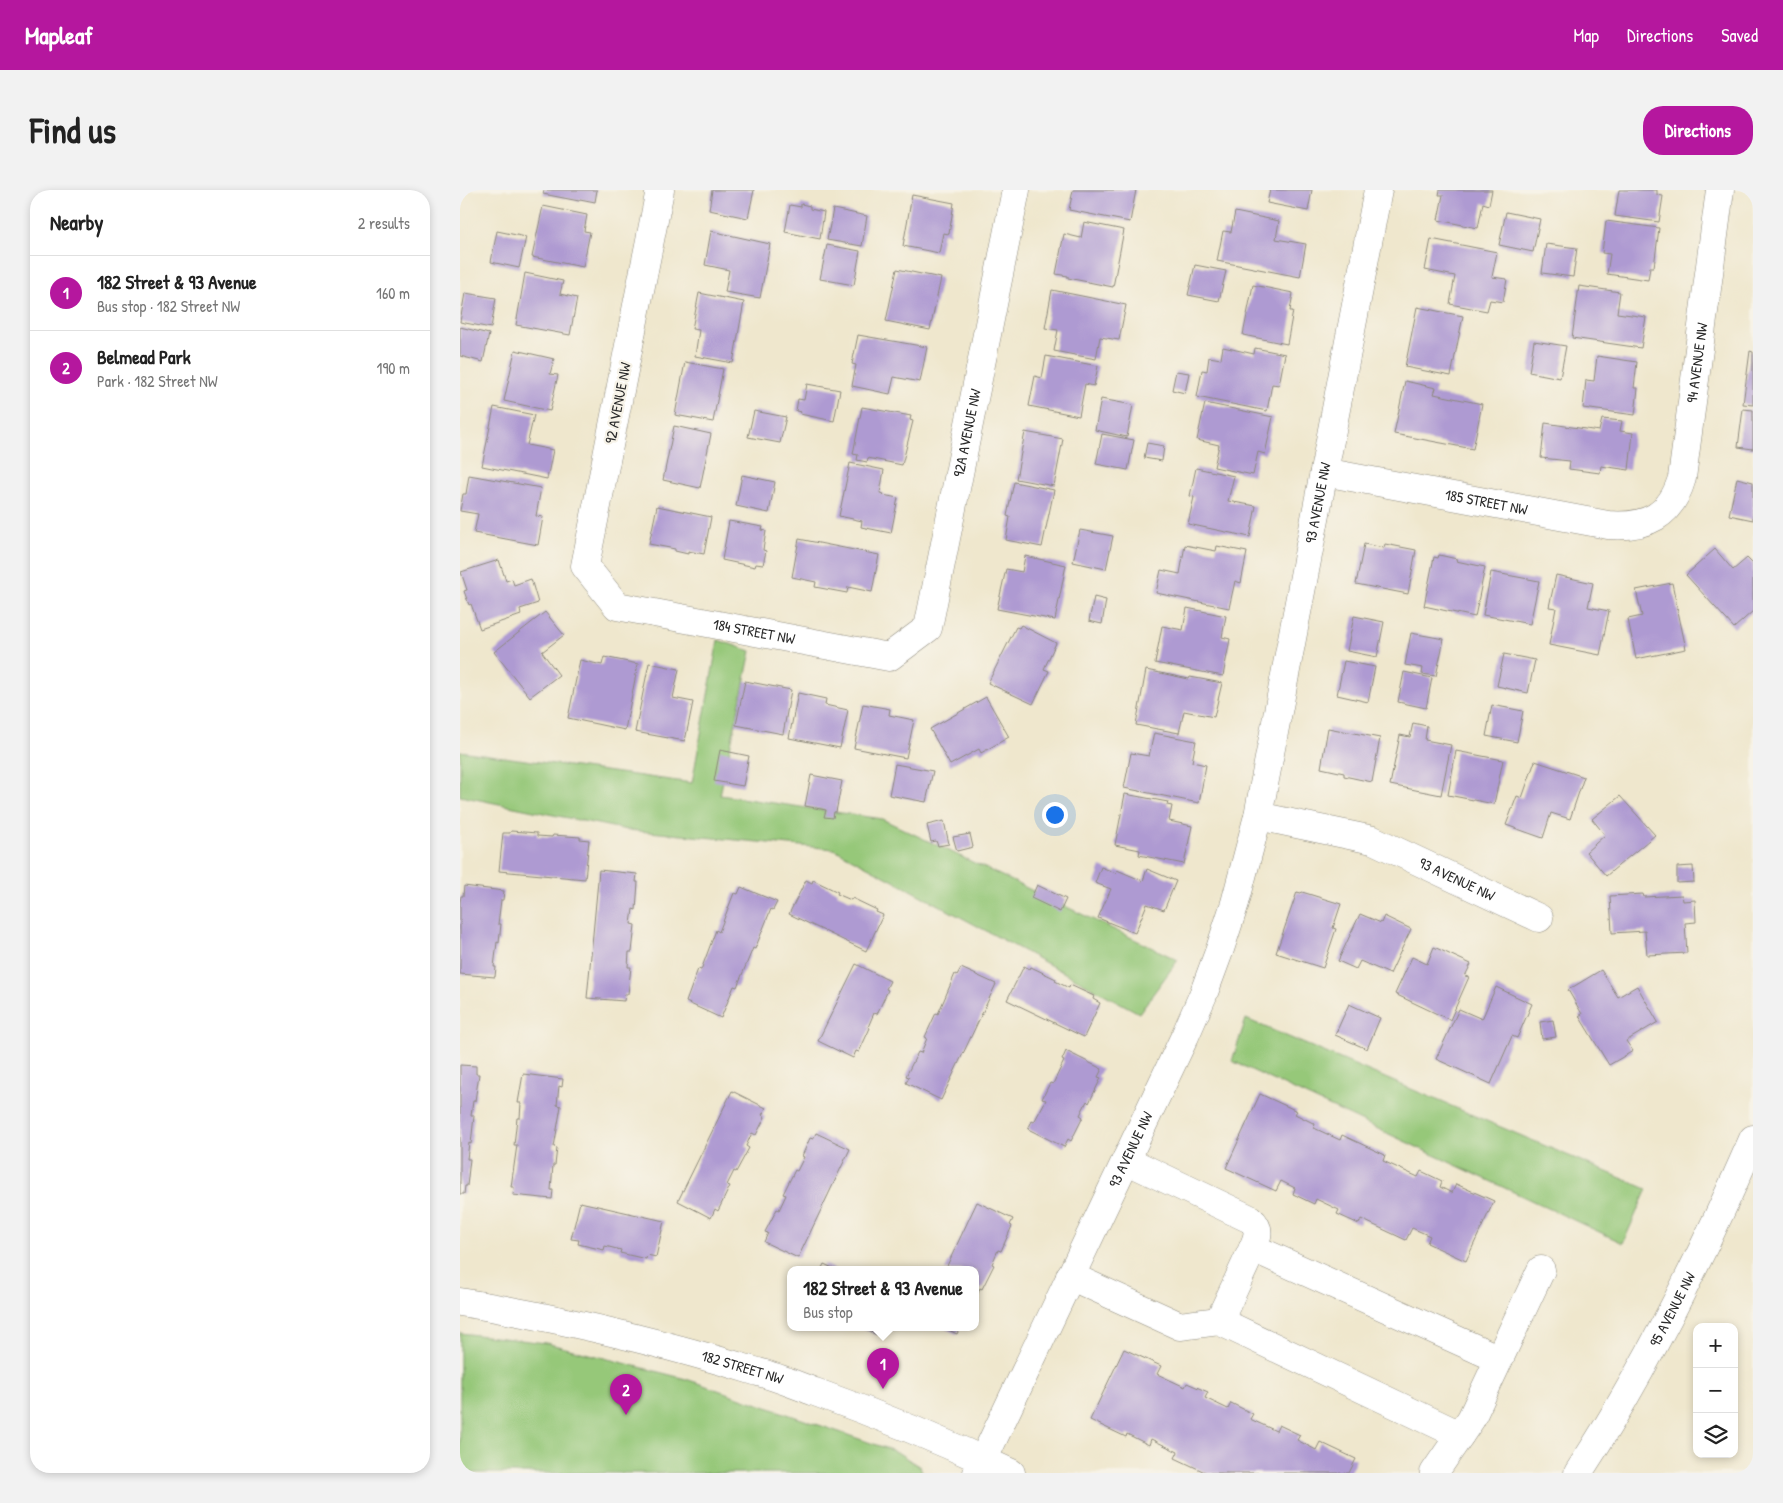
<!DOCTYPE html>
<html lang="en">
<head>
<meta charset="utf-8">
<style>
	body { margin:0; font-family:"Patrick Hand",sans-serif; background:#f2f2f2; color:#222 }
	.controls { position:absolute; right:15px; bottom:15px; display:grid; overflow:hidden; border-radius:10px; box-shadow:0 2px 8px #0003 }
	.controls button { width:45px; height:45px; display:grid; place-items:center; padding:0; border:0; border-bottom:1px solid #e0e0e0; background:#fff; color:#222; font:25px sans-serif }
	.you { position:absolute; left:594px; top:624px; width:18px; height:18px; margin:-12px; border:4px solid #fff; border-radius:50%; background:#1a73e8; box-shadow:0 0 0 8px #1a73e833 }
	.badge { display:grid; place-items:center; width:32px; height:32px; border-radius:50%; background:#b5179e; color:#fff; font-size:16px; font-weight:700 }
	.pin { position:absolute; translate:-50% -41px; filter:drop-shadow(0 1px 2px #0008) }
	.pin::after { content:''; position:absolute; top:26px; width:18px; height:15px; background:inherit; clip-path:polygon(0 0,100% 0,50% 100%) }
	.popup { position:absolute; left:327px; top:1076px; width:192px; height:65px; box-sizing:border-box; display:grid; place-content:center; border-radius:10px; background:#fff; filter:drop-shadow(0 1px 4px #0005); font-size:16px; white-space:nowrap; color:#767676 }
	.popup b { font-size:19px; color:#222 }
	.popup::after { content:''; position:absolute; left:50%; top:100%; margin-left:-10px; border:10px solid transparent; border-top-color:#fff }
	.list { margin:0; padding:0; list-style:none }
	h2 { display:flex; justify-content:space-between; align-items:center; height:65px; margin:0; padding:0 20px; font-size:21px }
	h2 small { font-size:16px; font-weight:400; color:#767676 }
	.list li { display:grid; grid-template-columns:32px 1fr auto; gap:15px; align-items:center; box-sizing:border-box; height:75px; padding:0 20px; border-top:1px solid #e0e0e0 }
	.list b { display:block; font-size:19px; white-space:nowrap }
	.list p { margin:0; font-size:16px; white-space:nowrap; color:#767676 }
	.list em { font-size:16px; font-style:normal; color:#767676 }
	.icon { flex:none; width:28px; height:28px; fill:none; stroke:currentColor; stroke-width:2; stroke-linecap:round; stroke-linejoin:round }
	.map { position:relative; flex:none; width:1293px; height:1283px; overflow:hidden; border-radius:20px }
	header { display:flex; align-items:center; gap:30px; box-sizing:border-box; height:70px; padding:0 25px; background:#b5179e; color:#fff }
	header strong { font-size:24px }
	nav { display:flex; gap:28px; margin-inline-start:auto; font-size:18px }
	.intro { display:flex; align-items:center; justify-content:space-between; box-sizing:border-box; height:120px; padding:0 30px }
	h1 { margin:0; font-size:35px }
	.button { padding:12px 22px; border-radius:20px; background:#b5179e; color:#fff; font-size:18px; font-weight:700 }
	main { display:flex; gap:30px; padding:0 30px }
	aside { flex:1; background:#fff; border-radius:20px; box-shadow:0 2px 8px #0003 }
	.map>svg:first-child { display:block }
	.green { fill:#96c879; stroke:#607a52 }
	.building { fill:#ae9ad2 }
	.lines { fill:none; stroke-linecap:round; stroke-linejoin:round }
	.minor-casing { stroke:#8d897c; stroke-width:29 }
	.minor { stroke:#fff; stroke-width:28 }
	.labels { text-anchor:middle; stroke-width:4.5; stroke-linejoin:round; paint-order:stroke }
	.street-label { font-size:15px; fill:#2b2b2b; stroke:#f7f3e8 }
</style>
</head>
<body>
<header>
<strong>Mapleaf</strong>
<nav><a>Map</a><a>Directions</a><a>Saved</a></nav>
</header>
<div class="intro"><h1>Find us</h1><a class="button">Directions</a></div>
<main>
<aside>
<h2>Nearby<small>2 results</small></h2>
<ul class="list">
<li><span class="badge">1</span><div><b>182 Street &amp; 93 Avenue</b><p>Bus stop · 182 Street NW</p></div><em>160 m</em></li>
<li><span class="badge">2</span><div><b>Belmead Park</b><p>Park · 182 Street NW</p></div><em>190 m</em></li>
</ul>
</aside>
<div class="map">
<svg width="1293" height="1283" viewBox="0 0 1293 1283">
	<rect width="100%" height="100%" fill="#f7f3e8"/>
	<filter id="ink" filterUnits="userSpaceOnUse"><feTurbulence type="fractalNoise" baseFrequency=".02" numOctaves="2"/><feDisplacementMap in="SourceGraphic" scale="10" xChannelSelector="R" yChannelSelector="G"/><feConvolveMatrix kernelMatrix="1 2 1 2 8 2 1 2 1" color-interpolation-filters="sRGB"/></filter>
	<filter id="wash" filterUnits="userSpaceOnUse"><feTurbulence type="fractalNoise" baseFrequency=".0096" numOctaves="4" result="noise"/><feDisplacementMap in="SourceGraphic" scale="20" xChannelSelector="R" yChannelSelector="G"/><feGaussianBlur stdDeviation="1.12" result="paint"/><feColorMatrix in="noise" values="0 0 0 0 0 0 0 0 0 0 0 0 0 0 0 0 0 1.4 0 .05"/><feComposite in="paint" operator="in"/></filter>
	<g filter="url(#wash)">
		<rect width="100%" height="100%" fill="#efe7cd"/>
		<g class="green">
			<path d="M258,450L291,461L260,605L422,629L718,770L679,823L374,659L167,640L0,606V561L232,593Z"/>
			<path d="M786,829L1187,999L1163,1053L772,871Z"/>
			<path d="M0,1143L86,1153L226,1189L437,1262L460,1277L463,1283H0Z"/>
		</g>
		<g id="blocks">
			<g class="building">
				<path d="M84,0H137L135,12L120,9L119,11L83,4Z"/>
				<path d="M252,0H294L288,28L249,20Z"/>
				<path d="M613,0H676L670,32L609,20Z"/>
				<path d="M810,0H852L848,21L807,13Z"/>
				<path d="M980,0H1032L1029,15L1023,13L1018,38L978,30L983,5H979Z"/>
				<path d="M1159,0H1197V5L1203,6L1199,32L1155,26Z"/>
				<path d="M452,5L494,13L489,44L483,43L479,63L443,56Z"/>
				<path d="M341,14L350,16V19L364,22L360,49L325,42L330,15L341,17Z"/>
				<path d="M83,16L127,25L124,41L130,42L123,77L72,67Z"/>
				<path d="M373,19L407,26L402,56L367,50Z"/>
				<path d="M775,22L819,31L816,49L846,54L840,87L757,71L763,41L771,42Z"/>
				<path d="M1046,22L1080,29L1073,62L1039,55Z"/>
				<path d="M1146,31L1199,38L1194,77H1190L1188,90L1147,84L1150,64L1142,63Z"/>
				<path d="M624,32L664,40L653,97L608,88V86L596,84L604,44L621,48Z"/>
				<path d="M37,41L66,47L59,78L31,72Z"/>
				<path d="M251,41L310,54L300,108L265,102L269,80L245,75Z"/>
				<path d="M971,49L1037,62L1032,87L1047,89L1043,112L1030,110L1027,121L990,114L995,86L965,80Z"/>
				<path d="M1086,54L1117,58L1113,87L1082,83Z"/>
				<path d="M367,55L400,61L394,95L360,89Z"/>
				<path d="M735,75L766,81L759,111L728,105Z"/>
				<path d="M437,79L481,88L470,140L426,131Z"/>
				<path d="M65,83L103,91L100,104L117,108L110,145L56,135Z"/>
				<path d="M793,95L833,103L830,121H833L827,154L783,145Z"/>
				<path d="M1119,96L1160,102L1157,123L1186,127L1181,158L1112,148Z"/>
				<path d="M592,100L666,115L659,150L640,147L636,169L594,161L598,140L585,138Z"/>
				<path d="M5,103L36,108L31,138L0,132Z"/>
				<path d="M239,103L284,112L273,173L235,166L239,140L232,139Z"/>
				<path d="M957,117L1003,126L991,186L945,177Z"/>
				<path d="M0,137L29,144L23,172L0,166Z"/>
				<path d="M398,145L467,157L460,192L434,187L430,204L392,196L396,175L392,174Z"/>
				<path d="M1074,151L1106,156L1100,188L1069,182Z"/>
				<path d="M763,157L794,164L795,158L825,164L819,195L812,194L807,221L737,207L742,180L747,181L749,167L761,169Z"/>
				<path d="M55,160L94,169L90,184L98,185L90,221L44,211Z"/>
				<path d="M1290,161L1293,162V215L1283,214Z"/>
				<path d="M586,166L638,176L634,196L625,194L619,226L569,216L575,186L582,188Z"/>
				<path d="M1137,166L1177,172L1174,198H1178L1175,225L1123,218L1126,190L1134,191Z"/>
				<path d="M225,172L263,179L253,232L215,225Z"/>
				<path d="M716,181L729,183L725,203L712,200Z"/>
				<path d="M945,191L976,198L974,204L1022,214L1013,259L934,244Z"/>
				<path d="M347,194L380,200L374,231L340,224L341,222L336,221L338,209L344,210Z"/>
				<path d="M641,209L673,215L667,247L635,240Z"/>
				<path d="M745,213L813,227L805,264L798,262L793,285L754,277L759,255L737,250Z"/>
				<path d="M34,217L74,225L67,255L93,260L87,289L22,276Z"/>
				<path d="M402,217L451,226L450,230L453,231L442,275L408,268L407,272L397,270L398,265L393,264Z"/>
				<path d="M1283,219L1293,220V259L1278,257Z"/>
				<path d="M294,221L326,227L320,253L288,247Z"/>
				<path d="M1142,229L1162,231L1160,241L1173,243L1169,280L1141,276L1140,283L1109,279L1110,271L1081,268L1085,233L1139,241Z"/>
				<path d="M214,236L251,244L240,298L203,290Z"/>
				<path d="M565,242L603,249L594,296L556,289Z"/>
				<path d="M642,244L674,250L668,280L636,274Z"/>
				<path d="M687,253L704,256L702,271L684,268Z"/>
				<path d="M390,273L424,280L420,303L424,304L423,305L438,308L431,343L401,337L402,331L379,326Z"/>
				<path d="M736,278L774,286L768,311L796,316L790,347L728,334L734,307L730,306Z"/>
				<path d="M9,285L81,298L76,326L83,327L78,355L14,343L18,324L0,321L3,304H6Z"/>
				<path d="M282,285L315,292L309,323L276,316Z"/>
				<path d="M1277,288L1293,292V330L1269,325Z"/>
				<path d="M554,292L594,300L582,357L546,350L550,327L547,326Z"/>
				<path d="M197,316L251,327L244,364L228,361V364L215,361V359L189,354Z"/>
				<path d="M269,331L303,337L302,340L306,341L303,360L306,361L303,375L296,374L295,377L262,370Z"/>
				<path d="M620,340L653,346L646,379L613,372Z"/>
				<path d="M339,349L419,365L412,402L388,397L387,403L355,397L356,392L332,387Z"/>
				<path d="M904,354L924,358L925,354L956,360L948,404L896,394Z"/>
				<path d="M725,355L756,361L757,356L787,362L781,393L775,391L769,418L696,403L701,380L720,384Z"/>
				<path d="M1255,359L1273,380L1287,368L1293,374V421L1274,438L1226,385Z"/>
				<path d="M979,365L997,369L996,371L1025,377L1015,427L964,416L974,367L978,368Z"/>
				<path d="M565,366L606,375L595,430L537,419L546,379L562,382Z"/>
				<path d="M39,370L46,391L52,389L54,395L71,389L78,413L60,419L61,425L20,439L11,414L9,415L4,401L7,400L1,382Z"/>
				<path d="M1031,382L1079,391L1070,434L1023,425Z"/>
				<path d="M1096,385L1133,393L1128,417L1149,421L1140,465L1089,455L1096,418L1089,417Z"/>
				<path d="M1212,393L1226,459L1176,469L1168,429L1182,426L1176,400Z"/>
				<path d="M634,407L646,410L642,434L629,431Z"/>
				<path d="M727,418L766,426L762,447L770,449L763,486L695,473L702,436L723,440Z"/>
				<path d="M85,422L104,445L82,462L99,485L70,507L34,462Z"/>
				<path d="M894,426L924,432L917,467L887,461Z"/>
				<path d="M561,435L596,453L584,479L589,481L573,514L528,493L556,437L559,438Z"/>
				<path d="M951,443L984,449L976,486L962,484L963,478L945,475Z"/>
				<path d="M1044,464L1075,470L1068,503L1037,496Z"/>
				<path d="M144,467L178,474L165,540L108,528L120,470L142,475Z"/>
				<path d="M884,471L915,477L908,512L877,505Z"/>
				<path d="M189,473L219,479L213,508L233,512L225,551L175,542Z"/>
				<path d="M686,480L729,489L730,487L762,493L754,527L724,521L719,543L676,535Z"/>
				<path d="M944,482L972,488L966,518L938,512Z"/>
				<path d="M285,491L331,500L323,544L276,535Z"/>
				<path d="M338,503L366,509L365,515L388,520L380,558L329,548Z"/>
				<path d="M526,507L549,547L521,563L519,559L490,575L470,539Z"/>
				<path d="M403,514L430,519L429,525L454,530L446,568L394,558Z"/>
				<path d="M1032,515L1063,521L1057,552L1026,546Z"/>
				<path d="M953,533L967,536L965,550L991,555L981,605L930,595L940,545L950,547Z"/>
				<path d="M868,538L920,548L912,592L884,586V583L861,578Z"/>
				<path d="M694,543L736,551L732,572L746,575L739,613L664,598L671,563L689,566Z"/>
				<path d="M260,560L289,566L283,596L254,591Z"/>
				<path d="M996,561L1043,570L1034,614L988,605Z"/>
				<path d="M1075,571L1124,587L1110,629L1091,623L1083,648L1046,635L1057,606L1062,608Z"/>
				<path d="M435,574L473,581L466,612L429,605Z"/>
				<path d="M351,585L382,591L376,622H374L373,628L364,627L366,620L345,616Z"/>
				<path d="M665,604L708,612L707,615L712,616L709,631L732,636L724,674L679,665L680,660L655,655Z"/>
				<path d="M1160,606L1195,645L1146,686L1126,662L1145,645L1132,629Z"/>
				<path d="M484,631L489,654L478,656L476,651L471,652L467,635Z"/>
				<path d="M51,641L77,643V646L92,647L93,645L120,647V649L129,650L125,689L39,681L43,643H50Z"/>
				<path d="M510,644L513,657L497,661L493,647Z"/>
				<path d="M1233,676L1234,692L1217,693V677Z"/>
				<path d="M641,677L656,683L657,680L683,691L687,679L716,691L704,720L687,714L675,743L638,728L651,699L635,693Z"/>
				<path d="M139,680L177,684L176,692H178L176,720L173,719L171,734L175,735L172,762H169L168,777H171L168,804H165L164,811L127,808Z"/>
				<path d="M346,690L352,693L353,690L378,702L377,704L391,710L392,708L417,720L416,722L423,725L406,761L329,724Z"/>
				<path d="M577,695L606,709L600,722L571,708Z"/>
				<path d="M4,696L44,701L43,710H41L38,734H41L39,753L37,752L34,777H36L35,787L0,784V712L1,706H3Z"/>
				<path d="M281,697L317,712L313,720L311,719L295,759L293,758L277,797L274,796L261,828L226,812L238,779L241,780L256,740L259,742L274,703L278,704Z"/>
				<path d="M837,702L841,703L842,702L881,714L873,738L876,739L863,778L816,763Z"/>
				<path d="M1183,704L1184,707L1222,705L1223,711L1235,710L1236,732L1225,733L1227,763L1187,765L1185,741L1152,743L1150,706Z"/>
				<path d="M900,724L921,733L924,726L951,739L930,784L900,771L896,779L878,771Z"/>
				<path d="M974,757L1011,774L1005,786L1009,787L990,830L935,804L952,767L967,774Z"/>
				<path d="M396,774L430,791L426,799L428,800L417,824L414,823L408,837L410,838L399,862L396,861L393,868L358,851Z"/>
				<path d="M564,776L570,779L571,777L596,789L595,791L609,798L610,795L634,806L633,809L640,813L624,847L547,810Z"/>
				<path d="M501,778L536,794L481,910L446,893L449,887L446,886L458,862L461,863L467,848L465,847L476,823L478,824L495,784L497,785Z"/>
				<path d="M1141,780L1158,807L1177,796L1198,832L1166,851L1173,861L1149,875L1119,826L1122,824L1108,800Z"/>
				<path d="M1036,797L1072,814L1057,848L1052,846L1031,894L976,869L999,819L1022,829Z"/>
				<path d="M889,814L920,828L907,859L875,845Z"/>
				<path d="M1093,830L1096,847L1082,849L1080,832Z"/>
				<path d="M606,861L642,879L638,887L641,888L629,913L627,911L620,925L623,927L611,951L608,949L604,957L568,939L572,931L574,932L586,910L582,909L590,893L593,894L604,871L602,870Z"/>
				<path d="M0,875L16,876V884H19L15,911H13L11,926H14L11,954L9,953L7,969H10L7,996H5L4,1004H0Z"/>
				<path d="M63,884L103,889L102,897L99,896L97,915L101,916L94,957L97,958L95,975H93L91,1000H93L92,1009L53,1005L54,997H51L57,955H54L57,928H60L61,913H58Z"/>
				<path d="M272,901L306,918L302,925L305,927L296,945L292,943L286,956L289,958L276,982L274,981L267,995L270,996L258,1021L255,1019L251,1028L218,1011Z"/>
				<path d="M800,904L837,921L835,924L855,934L854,938L880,950L882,945L925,965L923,971L958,987L961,981L982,991L980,997L992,1003L996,994L1034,1011L1006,1071L967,1053L970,1046L952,1038L946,1050L901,1029L899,1034L877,1024L879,1020L856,1009L854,1014L833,1004L835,998L821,991L816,1001L766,978Z"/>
				<path d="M356,943L390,959L338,1068L304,1052L308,1043L305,1042L317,1019L319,1020L326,1005L323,1004L335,980L337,981L344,967L342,966L350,948L353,949Z"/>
				<path d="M120,1012L204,1031L196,1067L187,1065L186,1069L160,1063L161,1060L145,1056L144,1060L118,1054L119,1050L111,1049Z"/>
				<path d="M517,1012L553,1029L550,1035L552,1036L541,1061L538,1060L532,1074L534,1075L522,1099L520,1098L516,1108V1080H485Z"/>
				<path d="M364,1074L377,1080H361Z"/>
				<path d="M402,1138H429L425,1145L418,1142L417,1145Z"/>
				<path d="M484,1138H500L497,1144Z"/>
				<path d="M664,1159L701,1176L697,1184L725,1197L727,1193L748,1202L745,1208L768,1219L771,1213L793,1224L790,1229L816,1241L819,1235L840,1245L837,1250L856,1260L860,1252L896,1269L889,1283H747L715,1268L718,1262L691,1249L689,1255L667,1244L666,1247L630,1230Z"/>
			</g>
		</g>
	</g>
	<g filter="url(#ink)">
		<use href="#blocks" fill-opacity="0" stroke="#8d897c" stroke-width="1"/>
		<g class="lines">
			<defs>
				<g id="minor">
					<path id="s1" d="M200,0L125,376L157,416L429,467L468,438L556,0"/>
					<path id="s2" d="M864,282L1148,335C1187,338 1211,326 1222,288L1260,0"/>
					<path id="s3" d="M798,626L913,650L1079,728"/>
					<path d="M666,970L790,1029C801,1038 798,1046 793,1058L1039,1169"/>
					<path d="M610,1086L720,1136L759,1131L1000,1245"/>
					<path id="s4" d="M0,1112C101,1128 200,1152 298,1182C318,1187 336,1195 355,1202C422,1226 487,1253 551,1283"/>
					<path d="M759,1131L793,1058"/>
					<path id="s5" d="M517,1283L725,846L743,805L760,759L775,713L798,626L918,0"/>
					<path d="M974,1283L1011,1229L1081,1080"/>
					<path id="s6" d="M1118,1283C1187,1178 1243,1064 1293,949"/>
				</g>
			</defs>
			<use href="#minor" class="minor-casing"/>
			<use href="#minor" class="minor"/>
		</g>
	</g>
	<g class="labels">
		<g class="street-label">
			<text dy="5" stroke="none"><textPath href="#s2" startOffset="502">94 AVENUE NW</textPath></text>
			<text transform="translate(158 213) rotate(-79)" y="5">92 AVENUE NW</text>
			<text dy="5" stroke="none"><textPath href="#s1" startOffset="959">92A AVENUE NW</textPath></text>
			<text dy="5" stroke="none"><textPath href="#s2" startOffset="165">185 STREET NW</textPath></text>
			<text dy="5" stroke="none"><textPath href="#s5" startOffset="1035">93 AVENUE NW</textPath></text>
			<text dy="5" stroke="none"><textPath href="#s1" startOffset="574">184 STREET NW</textPath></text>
			<text dy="5" stroke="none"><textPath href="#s3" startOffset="210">93 AVENUE NW</textPath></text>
			<text dy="5" stroke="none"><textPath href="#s5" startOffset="358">93 AVENUE NW</textPath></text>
			<text dy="5" stroke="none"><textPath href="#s6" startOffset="189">95 AVENUE NW</textPath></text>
			<text dy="5" stroke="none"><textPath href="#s4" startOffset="290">182 STREET NW</textPath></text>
		</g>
	</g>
</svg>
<div class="controls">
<button>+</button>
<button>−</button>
<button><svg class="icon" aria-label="layers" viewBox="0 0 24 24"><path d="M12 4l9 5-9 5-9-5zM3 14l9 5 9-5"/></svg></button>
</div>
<div class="you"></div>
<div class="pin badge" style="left:423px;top:1199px">1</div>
<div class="popup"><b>182 Street &amp; 93 Avenue</b>Bus stop</div>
<div class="pin badge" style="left:166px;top:1225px">2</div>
</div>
</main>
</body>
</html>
